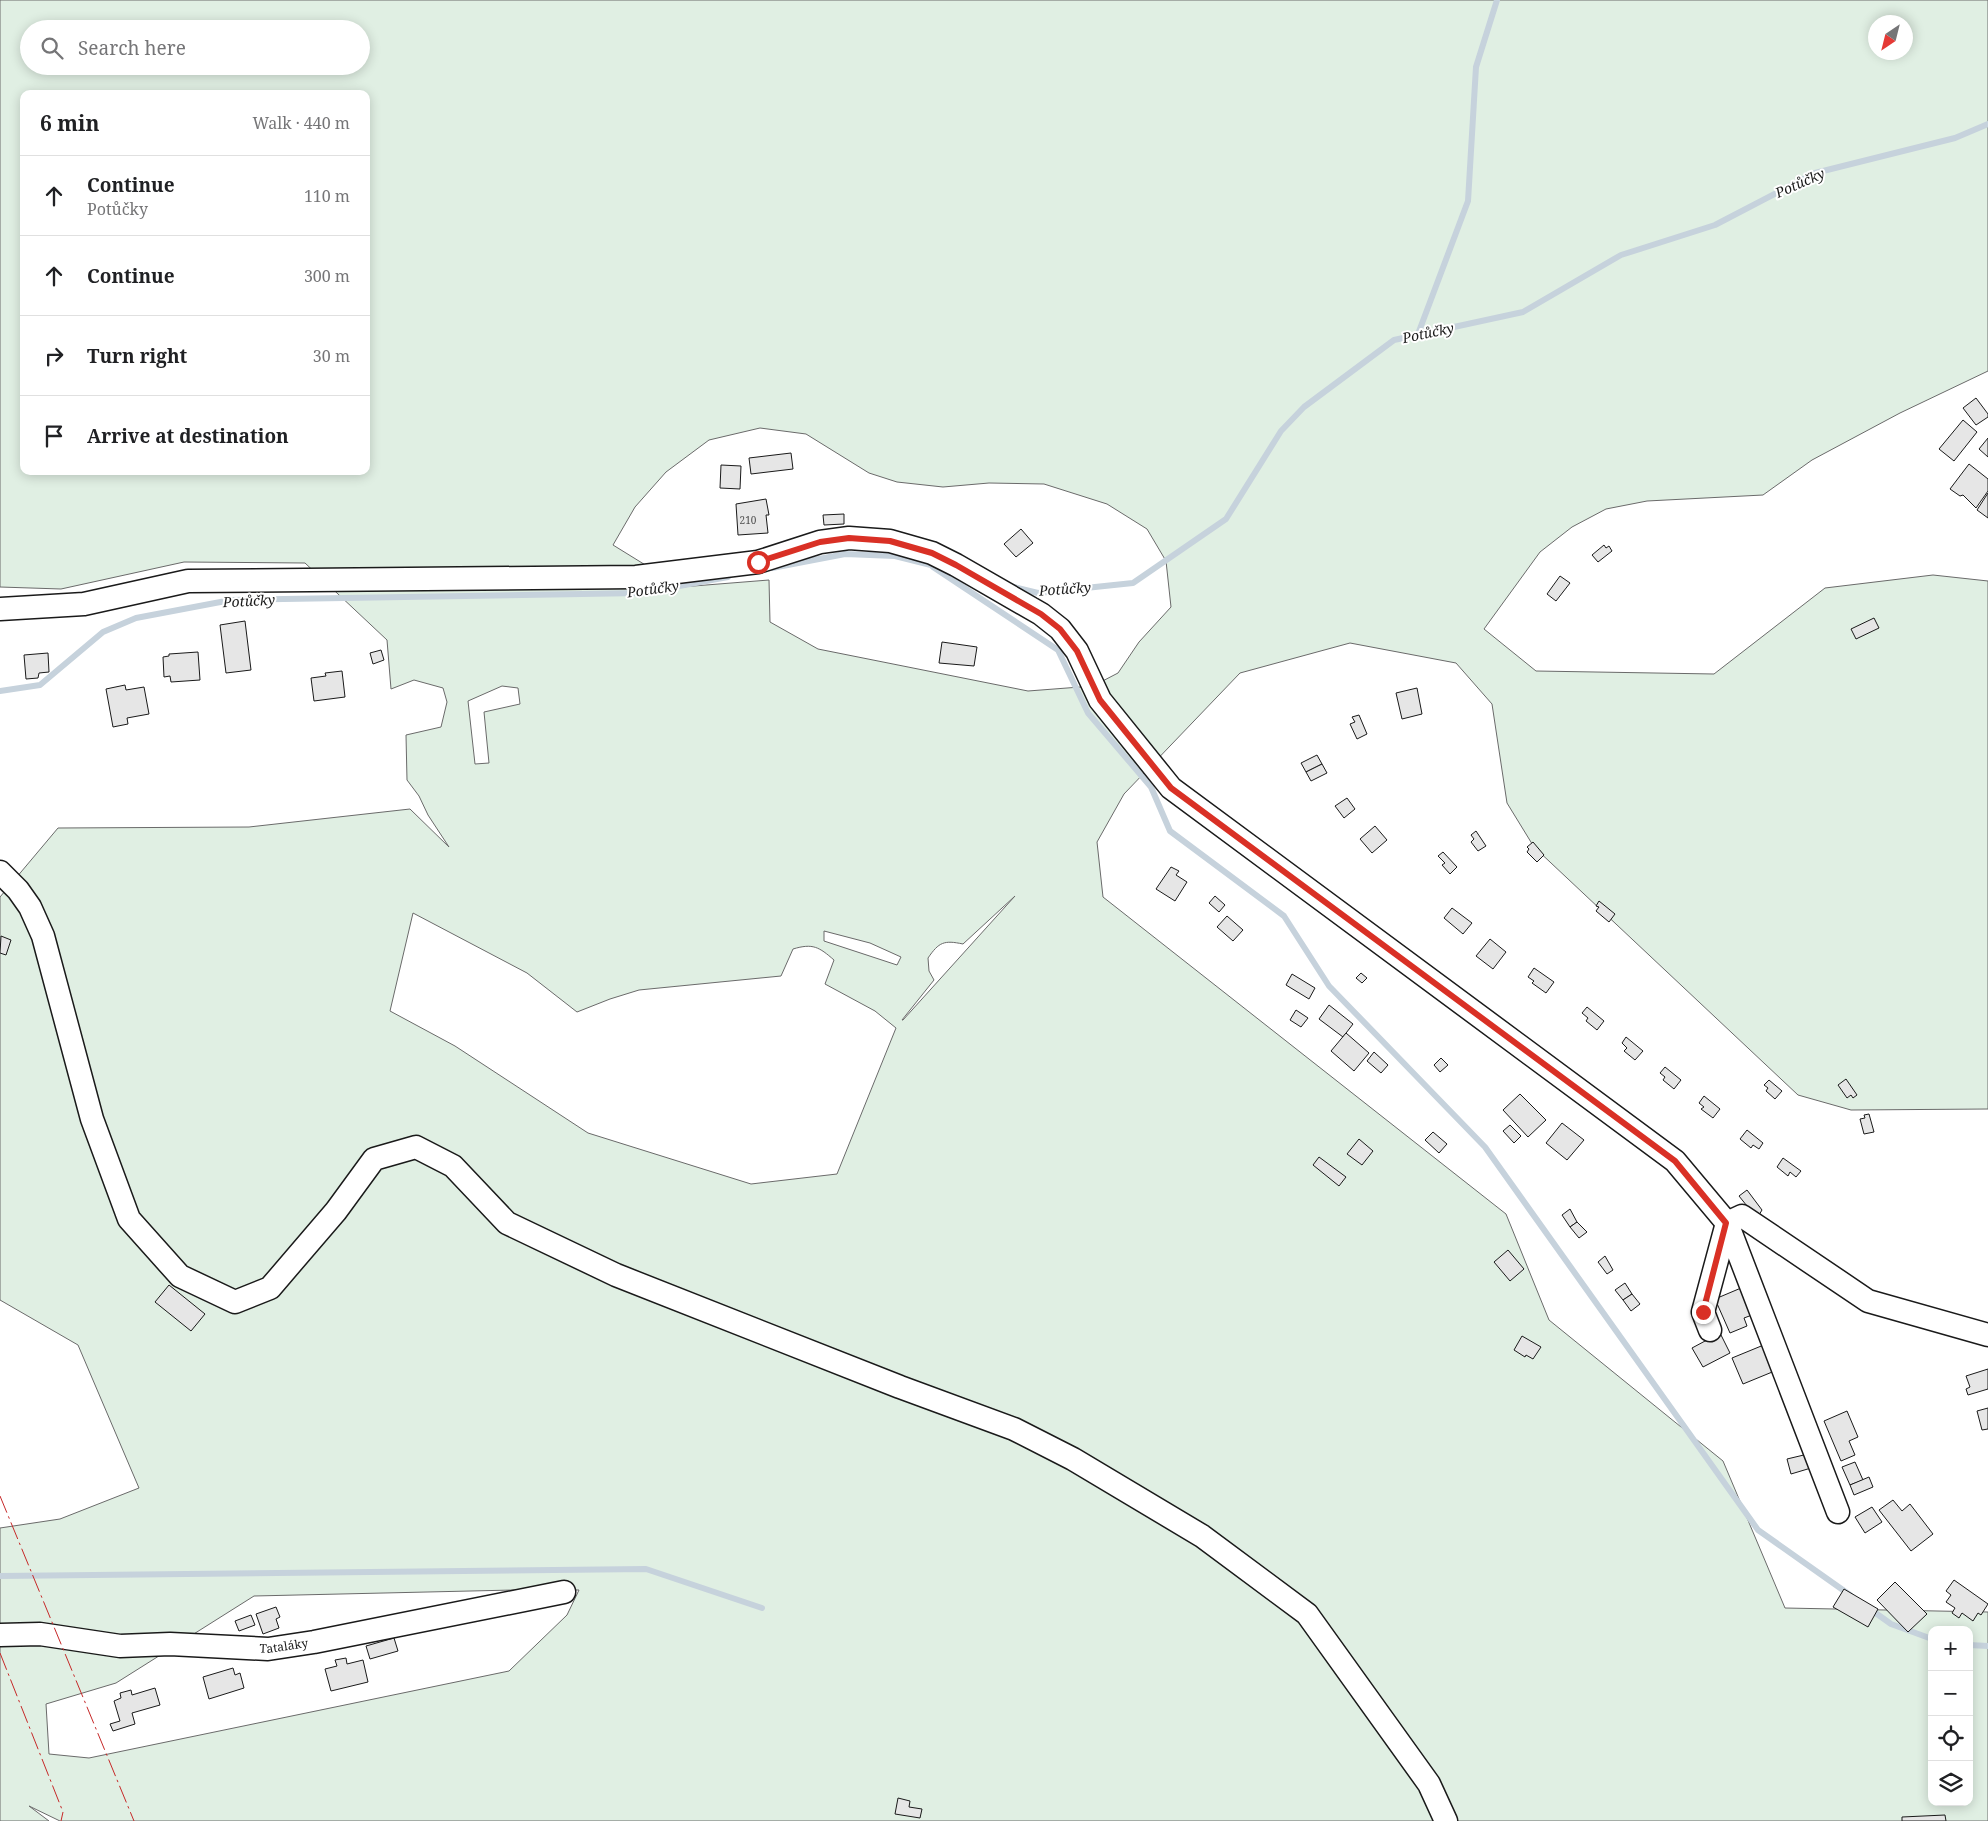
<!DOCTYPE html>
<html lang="en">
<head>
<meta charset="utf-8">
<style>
	body { margin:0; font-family:"Noto Serif",serif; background:#f2f2f2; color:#202124 }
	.controls { position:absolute; right:15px; bottom:15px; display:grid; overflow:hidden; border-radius:10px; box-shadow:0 2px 12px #0003 }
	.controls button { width:45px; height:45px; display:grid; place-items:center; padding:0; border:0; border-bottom:1px solid #e0e0e0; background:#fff; color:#202124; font:25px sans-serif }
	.compass { position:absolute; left:1868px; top:15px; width:45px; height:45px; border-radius:50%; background:#fff; box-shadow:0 2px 12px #0003; rotate:215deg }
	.stop { position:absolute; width:15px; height:15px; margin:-11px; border:4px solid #d93025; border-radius:50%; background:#fff }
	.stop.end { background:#d93025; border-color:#fff; box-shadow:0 1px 5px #0008 }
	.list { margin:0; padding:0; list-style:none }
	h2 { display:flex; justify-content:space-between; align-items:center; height:65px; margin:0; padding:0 20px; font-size:21px }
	h2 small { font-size:16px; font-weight:400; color:#757577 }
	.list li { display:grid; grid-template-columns:32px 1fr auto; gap:15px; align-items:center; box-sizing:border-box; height:80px; padding:0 20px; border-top:1px solid #e0e0e0 }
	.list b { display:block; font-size:19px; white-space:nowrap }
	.list p { margin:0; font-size:16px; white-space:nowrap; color:#757577 }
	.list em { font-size:16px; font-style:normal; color:#757577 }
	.icon { flex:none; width:28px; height:28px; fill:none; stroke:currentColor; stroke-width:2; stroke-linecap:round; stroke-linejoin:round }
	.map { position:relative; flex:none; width:1988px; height:1821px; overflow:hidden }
	.search { position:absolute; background:#fff; box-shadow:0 2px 12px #0003; left:20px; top:20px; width:350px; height:55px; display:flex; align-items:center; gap:12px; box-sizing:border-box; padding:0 18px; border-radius:28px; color:#757577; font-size:19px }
	.panel { position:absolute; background:#fff; box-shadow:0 2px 12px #0003; left:20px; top:90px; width:350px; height:385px; border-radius:10px }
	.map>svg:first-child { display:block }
	.green { fill:#e0efe3; stroke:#6a6a6a; fill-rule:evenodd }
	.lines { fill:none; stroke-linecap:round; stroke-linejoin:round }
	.stream { stroke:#c6d2dc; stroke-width:6 }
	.building { fill:#e6e6e6; stroke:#1a1a1a }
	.minor-casing { stroke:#1a1a1a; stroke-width:25 }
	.minor { stroke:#fff; stroke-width:22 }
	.power { stroke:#c62828; stroke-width:1; stroke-dasharray:18 4 2.5 4; stroke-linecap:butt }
	.route { stroke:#d93025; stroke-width:6 }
	.labels { text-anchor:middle; stroke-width:4; stroke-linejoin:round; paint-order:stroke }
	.number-label { font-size:10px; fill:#4d4d4d }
	.street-label { font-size:12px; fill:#1a1a1a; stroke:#fff }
	.water-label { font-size:14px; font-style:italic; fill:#1a1a1a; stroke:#fff }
</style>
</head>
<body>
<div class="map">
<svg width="1988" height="1821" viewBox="0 0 1988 1821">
	<rect width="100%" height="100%" fill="#fff"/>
	<path class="green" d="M0,0H1988V371L1900,413L1812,460L1763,495L1647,501L1606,509L1572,527L1540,552L1484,629L1536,671L1714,674L1825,588L1933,575L1988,581V1109L1851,1110L1798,1095L1534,847L1507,803L1492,704L1456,663L1350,643L1240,673L1124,794L1097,842L1103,897L1506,1214L1549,1320L1723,1461L1785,1608L1988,1612V1821H60L29,1806L49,1821H0V1528L60,1519L139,1488L78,1345L0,1300V897L58,828L249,827L410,809L449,847L428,815L419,796L407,780L406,735L441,727L447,702L443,688L414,680L391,689L387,640L305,563L184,562L61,589L0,587ZM1876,22H1906V52H1876ZM29,29H361V66H29ZM24,94H366V471H24ZM760,428L806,434L869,473L897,482L943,487L989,483L1044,484L1107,504L1147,529L1166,561L1171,607L1139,642L1118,673L1093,686L1028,691L818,649L770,622L769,580L681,587L613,545L635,507L666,472L709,440ZM502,686L518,688L520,704L484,712L489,763L475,764L468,701ZM1015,896L903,1020H902L934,980L929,971L928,958C939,942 944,940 963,944ZM413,913L527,973L577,1012L610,999L639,990L781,976L793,949C813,943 819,947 834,960L825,984L875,1011L896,1028L837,1174L751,1184L588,1133L455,1046L390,1011ZM824,931L870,943L901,957L897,965L824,941ZM514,1590H579L567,1615L509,1671L89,1758L49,1754L46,1704L116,1683L254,1596ZM1932,1630H1969V1802H1932Z"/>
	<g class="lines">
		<g class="stream">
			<path d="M1418,334L1468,201L1476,67L1497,0"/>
			<path d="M933,567L1058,650L1088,713L1151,787L1170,831L1284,916L1329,986L1485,1147L1758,1530L1850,1595"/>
			<path d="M772,568L845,554L895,556L939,567"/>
			<path d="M1010,586L1038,593L1133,583L1226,519L1281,431L1304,407L1394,340L1523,312L1621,255L1715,225L1815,173L1955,138L1988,124"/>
			<path d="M0,691L40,685L103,632L136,618L231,600L641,593L728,577"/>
			<path d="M0,1576L646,1569L762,1608"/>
			<path d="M1870,1609L1891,1624L1932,1639"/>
			<path d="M1969,1645L1988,1646"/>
		</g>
	</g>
	<g class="building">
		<path d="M1976,398L1988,414V417L1976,425L1963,408Z"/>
		<path d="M1963,420L1977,432L1954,461L1939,449Z"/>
		<path d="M1988,438V457L1979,449Z"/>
		<path d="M791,453L793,469L751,474L749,458Z"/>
		<path d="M1969,464L1988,479V491L1976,508L1963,495L1960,496L1950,489Z"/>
		<path d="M721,465L741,466L740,489L720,488Z"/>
		<path d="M1988,493V518L1977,510Z"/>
		<path d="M766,499L769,515H766L768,533L738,535L736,504Z"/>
		<path d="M844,514V524L824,525L823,515Z"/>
		<path d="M1021,529L1033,543L1016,557L1004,544Z"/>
		<path d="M1604,545L1606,548L1609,546L1612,551L1598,562L1592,555Z"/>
		<path d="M1560,576L1570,583L1556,601L1547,594Z"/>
		<path d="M1874,618L1879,628L1856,639L1851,629Z"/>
		<path d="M245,621L251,670L226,673L220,625Z"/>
		<path d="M942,642L977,647L974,666L939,663Z"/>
		<path d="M381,650L384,660L373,664L370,653Z"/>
		<path d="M198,652L200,680L171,682L170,676L164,677L163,657L169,656V654Z"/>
		<path d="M48,653L49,672L39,673L38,678L26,679L24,655Z"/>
		<path d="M342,671L345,697L314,701L311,678L326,676L325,673Z"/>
		<path d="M125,685L126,690L144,687L149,714L127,718L128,724L113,727L106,689Z"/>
		<path d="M1417,688L1422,714L1402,719L1396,693Z"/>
		<path d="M1359,715L1367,734L1357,739L1350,724L1355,722L1352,717Z"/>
		<path d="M1317,755L1322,764L1306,772L1301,763Z"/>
		<path d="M1322,764L1327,773L1311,781L1306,772Z"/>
		<path d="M1347,798L1355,809L1344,818L1335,806Z"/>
		<path d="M1375,826L1387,840L1372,853L1360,839Z"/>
		<path d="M1476,831L1486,846L1478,851L1471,842L1474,839L1471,835Z"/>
		<path d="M1533,842L1544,855L1537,862L1527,852L1529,849L1527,847Z"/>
		<path d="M1443,852L1457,867L1450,874L1442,865L1445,863L1438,856Z"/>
		<path d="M1171,867L1179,871L1176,875L1187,882L1175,901L1156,889Z"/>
		<path d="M1215,896L1225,905L1219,912L1209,903Z"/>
		<path d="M1599,901L1615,914L1609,922L1596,911L1599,907L1596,906Z"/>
		<path d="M1452,908L1472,923L1463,934L1444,918Z"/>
		<path d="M1227,916L1243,930L1233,941L1217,927Z"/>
		<path d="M1,936L11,940L6,955L0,953Z"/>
		<path d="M1490,939L1506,952L1493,969L1476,956Z"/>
		<path d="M1534,968L1554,982L1546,993L1532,983L1534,981L1528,977Z"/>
		<path d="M1361,973L1367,978L1362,983L1356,978Z"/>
		<path d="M1292,974L1315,988L1309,999L1286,985Z"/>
		<path d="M1329,1005L1353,1024L1343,1037L1319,1019Z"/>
		<path d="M1587,1007L1604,1021L1597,1030L1586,1021L1588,1018L1582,1013Z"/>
		<path d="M1296,1010L1308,1018L1301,1027L1290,1020Z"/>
		<path d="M1346,1033L1369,1053L1354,1071L1331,1051Z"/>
		<path d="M1626,1037L1643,1051L1635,1060L1624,1051L1627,1048L1622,1043Z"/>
		<path d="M1374,1052L1388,1065L1381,1073L1367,1061Z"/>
		<path d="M1441,1058L1448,1065L1440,1072L1434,1065Z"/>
		<path d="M1665,1067L1681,1080L1674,1089L1663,1080L1665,1077L1660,1073Z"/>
		<path d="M1846,1079L1857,1095L1853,1098L1851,1095L1847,1098L1838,1085Z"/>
		<path d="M1769,1080L1782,1091L1775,1099L1766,1091L1768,1088L1764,1085Z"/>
		<path d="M1520,1094L1546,1120L1528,1137L1503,1110Z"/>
		<path d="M1704,1096L1720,1109L1713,1118L1701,1109L1704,1107L1699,1103Z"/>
		<path d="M1869,1114L1874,1132L1864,1134L1860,1119L1865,1118L1864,1115Z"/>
		<path d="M1562,1123L1584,1140L1567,1160L1546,1143Z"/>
		<path d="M1510,1125L1521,1136L1514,1143L1503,1131Z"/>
		<path d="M1747,1130L1763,1143L1759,1149L1753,1145L1751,1148L1740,1139Z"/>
		<path d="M1433,1132L1447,1144L1439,1153L1425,1140Z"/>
		<path d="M1359,1139L1373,1151L1362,1165L1347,1154Z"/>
		<path d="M1319,1157L1346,1177L1339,1186L1313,1165Z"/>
		<path d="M1783,1158L1801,1171L1796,1177L1790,1172L1788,1176L1777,1167Z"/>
		<path d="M1747,1190L1762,1210L1759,1215L1755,1216L1739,1196Z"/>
		<path d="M1570,1209L1577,1222L1570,1227L1562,1215Z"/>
		<path d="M1577,1222L1587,1232L1579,1238L1570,1227Z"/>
		<path d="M1508,1250L1524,1269L1510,1281L1494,1262Z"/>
		<path d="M1605,1256L1613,1270L1607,1274L1598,1262Z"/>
		<path d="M1625,1283L1632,1294L1623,1300L1615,1290Z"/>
		<path d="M169,1285L205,1314L191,1331L155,1302Z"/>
		<path d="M1741,1288L1752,1315L1744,1318L1747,1326L1730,1333L1715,1299Z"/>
		<path d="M1632,1294L1640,1304L1631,1311L1623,1300Z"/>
		<path d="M1720,1333L1730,1353L1703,1367L1692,1348Z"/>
		<path d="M1522,1336L1541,1347L1533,1359L1526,1355L1525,1357L1514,1350Z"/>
		<path d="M1771,1342L1782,1368L1743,1384L1732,1358Z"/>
		<path d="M1988,1369V1389L1968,1395L1966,1389L1970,1387L1966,1376Z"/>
		<path d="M1988,1408V1429L1982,1430L1977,1411Z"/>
		<path d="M1847,1411L1858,1437L1849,1441L1855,1455L1841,1461L1824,1421Z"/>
		<path d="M1808,1454L1811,1468L1791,1474L1787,1459Z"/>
		<path d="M1855,1462L1863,1480L1850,1485L1842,1467Z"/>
		<path d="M1869,1477L1873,1487L1854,1495L1850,1485Z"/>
		<path d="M1893,1500L1902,1511L1910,1504L1933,1534L1911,1551L1879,1510Z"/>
		<path d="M1872,1507L1882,1522L1865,1533L1855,1517Z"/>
		<path d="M1954,1580L1988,1604L1981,1615L1978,1613L1973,1621L1962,1613L1959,1618L1952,1613L1955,1608L1946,1602L1951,1595L1946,1591Z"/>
		<path d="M1895,1582L1927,1614L1908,1632L1877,1600Z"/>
		<path d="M1844,1589L1878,1609L1868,1627L1833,1607Z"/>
		<path d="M276,1607L280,1617L276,1619L279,1628L263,1634L256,1614Z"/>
		<path d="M251,1615L255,1625L239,1631L235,1621Z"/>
		<path d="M394,1638L398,1651L370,1659L366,1646Z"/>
		<path d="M346,1658L347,1664L363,1660L368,1682L331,1691L325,1669L337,1666L335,1660Z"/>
		<path d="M233,1668L235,1675L240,1673L244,1688L209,1699L203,1677Z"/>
		<path d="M155,1688L160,1705L132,1713L135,1724L113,1731L110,1724L120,1721L114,1701L121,1698L120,1693L131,1690L132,1695Z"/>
		<path d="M898,1798L910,1801L909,1807L922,1809L920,1818L895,1814Z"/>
		<path d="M1945,1815L1946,1821H1902V1817Z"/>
	</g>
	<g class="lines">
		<defs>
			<g id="minor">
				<path d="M0,609L84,604L188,581L636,577L758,562L820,542L849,538L890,541L932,553L956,565L1041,614L1060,629L1077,651L1100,700L1171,788L1675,1161L1727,1223L1838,1512"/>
				<path d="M0,872L18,890L30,907L43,936L92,1119L129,1219L180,1276L235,1302L270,1288L336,1211L374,1159L416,1147L453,1166L507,1223L616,1275L900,1387L1014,1429L1073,1459L1202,1536L1307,1614L1429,1784L1446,1821"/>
				<path d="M1710,1330L1703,1312L1727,1223L1742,1216L1868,1301L1988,1335"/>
				<path id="s1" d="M0,1635L40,1634L120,1646L170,1644L268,1649L314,1642L564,1592"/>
			</g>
		</defs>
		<use href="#minor" class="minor-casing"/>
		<use href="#minor" class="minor"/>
		<g class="power">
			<path d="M0,1496L134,1821"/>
			<path d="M0,1653L63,1812L61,1821"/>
		</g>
	</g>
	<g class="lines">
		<path class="route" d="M758,562L820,542L849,538L890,541L932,553L956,565L1041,614L1060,629L1077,651L1100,700L1171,788L1675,1161L1726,1223L1703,1312"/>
	</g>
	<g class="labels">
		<g class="number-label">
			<text x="748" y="524">210</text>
		</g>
		<g class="street-label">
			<text dy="4" stroke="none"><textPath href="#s1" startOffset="285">Tataláky</textPath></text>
		</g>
		<g class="water-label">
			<text transform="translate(1800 183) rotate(-24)" y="5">Potůčky</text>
			<text transform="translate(1428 333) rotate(-12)" y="5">Potůčky</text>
			<text transform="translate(653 589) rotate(-8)" y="5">Potůčky</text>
			<text transform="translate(1065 589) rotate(-4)" y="5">Potůčky</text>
			<text transform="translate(249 601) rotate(-3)" y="5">Potůčky</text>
		</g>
	</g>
</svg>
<div class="controls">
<button>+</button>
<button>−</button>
<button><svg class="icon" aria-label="locate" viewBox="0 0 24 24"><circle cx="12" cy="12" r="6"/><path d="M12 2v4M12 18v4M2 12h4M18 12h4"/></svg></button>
<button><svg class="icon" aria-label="layers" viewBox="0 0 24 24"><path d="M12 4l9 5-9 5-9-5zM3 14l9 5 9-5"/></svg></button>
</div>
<svg class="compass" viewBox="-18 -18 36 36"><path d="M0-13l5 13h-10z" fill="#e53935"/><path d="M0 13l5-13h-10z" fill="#757577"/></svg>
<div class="stop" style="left:758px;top:562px"></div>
<div class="stop end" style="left:1703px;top:1312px"></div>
<div class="search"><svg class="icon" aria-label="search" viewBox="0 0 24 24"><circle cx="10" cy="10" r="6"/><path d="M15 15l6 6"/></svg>Search here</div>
<section class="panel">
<h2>6 min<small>Walk · 440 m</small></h2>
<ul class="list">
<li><svg class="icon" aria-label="ahead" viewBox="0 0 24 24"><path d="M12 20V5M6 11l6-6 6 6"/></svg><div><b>Continue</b><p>Potůčky</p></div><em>110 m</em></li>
<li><svg class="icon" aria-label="ahead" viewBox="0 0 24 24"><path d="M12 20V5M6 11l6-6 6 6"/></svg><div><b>Continue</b></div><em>300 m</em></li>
<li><svg class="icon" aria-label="right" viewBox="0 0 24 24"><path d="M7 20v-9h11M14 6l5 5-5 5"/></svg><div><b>Turn right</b></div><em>30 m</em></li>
<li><svg class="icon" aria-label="arrive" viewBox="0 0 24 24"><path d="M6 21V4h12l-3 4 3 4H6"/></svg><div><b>Arrive at destination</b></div></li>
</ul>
</section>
</div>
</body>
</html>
